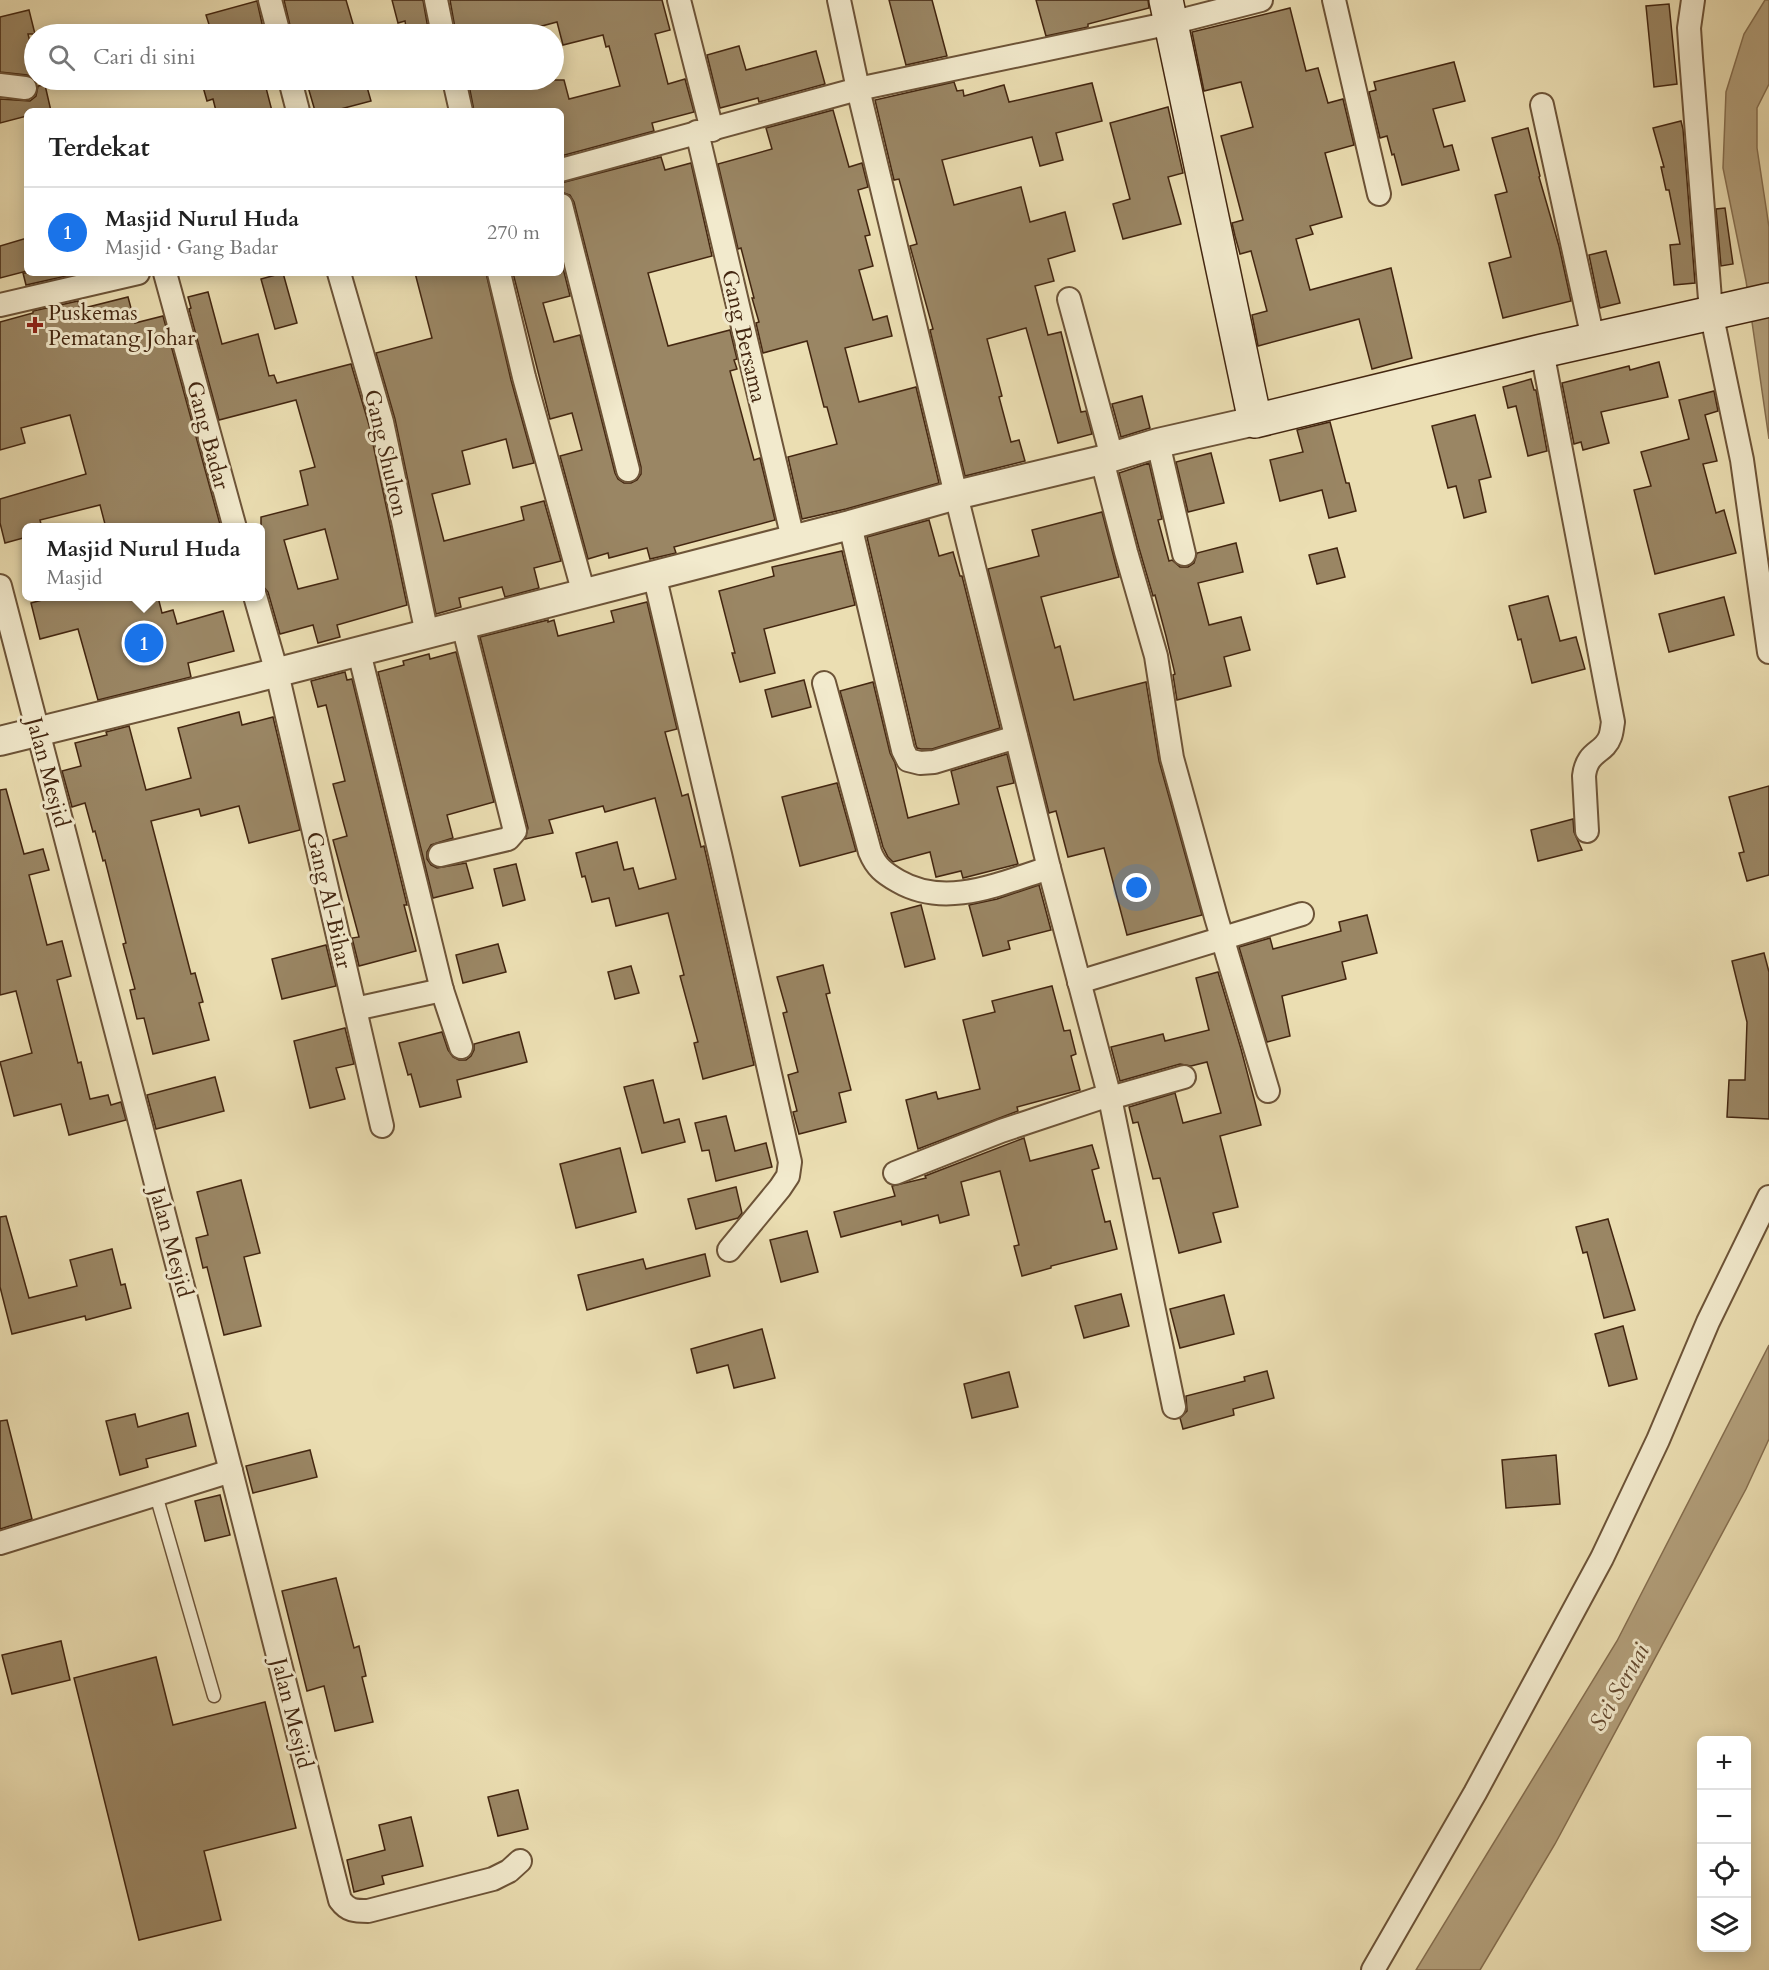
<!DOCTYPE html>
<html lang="id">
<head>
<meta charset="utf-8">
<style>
	body { margin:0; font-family:Cardo,serif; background:#f6f6f6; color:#222 }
	.controls { position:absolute; right:18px; bottom:18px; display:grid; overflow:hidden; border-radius:9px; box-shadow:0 3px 15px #0003 }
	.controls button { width:54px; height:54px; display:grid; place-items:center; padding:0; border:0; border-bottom:2px solid #e0e0e0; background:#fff; color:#222; font:30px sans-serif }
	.you { position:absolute; left:1137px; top:888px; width:21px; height:21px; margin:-15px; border:4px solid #fff; border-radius:50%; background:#1a73e8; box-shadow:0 0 0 9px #1a73e833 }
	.badge { display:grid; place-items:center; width:39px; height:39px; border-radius:50%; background:#1a73e8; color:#fff; font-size:20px; font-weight:700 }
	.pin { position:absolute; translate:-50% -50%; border:3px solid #fff; box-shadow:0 2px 6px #0006 }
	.popup { position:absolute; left:22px; top:523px; width:243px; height:78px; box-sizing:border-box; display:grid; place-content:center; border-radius:9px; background:#fff; filter:drop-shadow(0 2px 4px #0005); font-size:20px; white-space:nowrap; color:#767676 }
	.popup b { font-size:22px; color:#222 }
	.popup::after { content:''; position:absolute; left:50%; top:100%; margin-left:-12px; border:12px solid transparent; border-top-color:#fff }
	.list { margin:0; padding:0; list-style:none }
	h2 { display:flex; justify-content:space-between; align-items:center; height:78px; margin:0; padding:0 24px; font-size:26px }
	h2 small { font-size:20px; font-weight:400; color:#767676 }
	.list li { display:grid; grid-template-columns:39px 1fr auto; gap:18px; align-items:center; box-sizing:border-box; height:90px; padding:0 24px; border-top:2px solid #e0e0e0 }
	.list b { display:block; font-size:22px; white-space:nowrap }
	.list p { margin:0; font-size:20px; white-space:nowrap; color:#767676 }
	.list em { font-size:20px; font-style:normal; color:#767676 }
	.icon { flex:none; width:33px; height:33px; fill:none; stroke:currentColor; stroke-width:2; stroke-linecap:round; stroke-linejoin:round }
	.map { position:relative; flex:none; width:1769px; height:1970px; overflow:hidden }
	.search { position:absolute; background:#fff; box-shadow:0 3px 15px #0003; left:24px; top:24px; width:540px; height:66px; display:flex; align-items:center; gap:15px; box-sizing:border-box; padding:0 21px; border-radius:33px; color:#767676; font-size:22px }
	.panel { position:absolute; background:#fff; box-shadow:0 3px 15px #0003; left:24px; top:108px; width:540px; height:168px; border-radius:9px }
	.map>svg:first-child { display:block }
	.water { fill:#b29f7b; stroke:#866f50; stroke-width:1.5 }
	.building { fill:#9a8664; stroke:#432610; stroke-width:1.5; fill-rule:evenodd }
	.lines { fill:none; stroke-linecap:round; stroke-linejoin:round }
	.service-casing { stroke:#6d5438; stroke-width:15 }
	.minor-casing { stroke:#6d5438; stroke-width:26 }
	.tertiary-casing { stroke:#6d5438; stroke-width:32 }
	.secondary-casing { stroke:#432610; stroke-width:36 }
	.service { stroke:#f2eacd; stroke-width:12 }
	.minor { stroke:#f2eacd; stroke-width:22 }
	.tertiary { stroke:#f2eacd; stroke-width:28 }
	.secondary { stroke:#f2eacd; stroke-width:33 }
	.poi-dot { fill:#8f2418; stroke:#f2eacd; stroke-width:2 }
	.labels { text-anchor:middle; stroke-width:6; stroke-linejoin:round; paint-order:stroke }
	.poi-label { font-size:22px; fill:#432610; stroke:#f2eacd; text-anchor:start }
	.street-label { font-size:22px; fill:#432610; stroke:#f2eacd }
	.water-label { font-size:24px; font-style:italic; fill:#644a30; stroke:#f2eacd }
</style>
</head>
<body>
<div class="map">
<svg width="1769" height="1970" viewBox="0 0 1769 1970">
	<rect width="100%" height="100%" fill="#ebdeb2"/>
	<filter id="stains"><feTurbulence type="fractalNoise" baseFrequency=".00333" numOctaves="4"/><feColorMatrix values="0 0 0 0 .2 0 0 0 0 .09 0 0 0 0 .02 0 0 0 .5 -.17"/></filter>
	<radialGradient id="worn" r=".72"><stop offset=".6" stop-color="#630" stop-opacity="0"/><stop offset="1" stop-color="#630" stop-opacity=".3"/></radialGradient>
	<g class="water">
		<path d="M1765,0H1769V84L1757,108V148L1769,227V439L1746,281L1723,168L1726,92L1744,34Z"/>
		<path d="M1769,1345V1439L1746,1489L1555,1844L1480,1970H1416L1617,1641Z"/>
	</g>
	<g class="building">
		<path d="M284,0H346L356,34H292Z"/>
		<path d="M392,0H423L429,34H407L405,21L398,23Z"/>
		<path d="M450,0H662L670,30L655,34L668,84L685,79L694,112L652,123L654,131L561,156V111H474L468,80H564L569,99L620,86L609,46L606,47L603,35L563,45L557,22L512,34H456Z"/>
		<path d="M889,0H932L947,56L906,65Z"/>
		<path d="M1036,0H1148L1149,8L1088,24V27L1046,36Z"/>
		<path d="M257,1L263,28L238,34H212L206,15Z"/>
		<path d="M1669,4L1677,84L1654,87L1646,6Z"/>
		<path d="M1290,8L1306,71L1318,68L1328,103L1343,99L1354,145L1325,153L1342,217L1310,226L1313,234L1296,239L1310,290L1391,268L1412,358L1372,369L1359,319L1258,346L1252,315L1267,311L1251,251L1240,254L1235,236L1232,223L1243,220L1221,136L1253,127L1241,82L1204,91L1192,32Z"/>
		<path d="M29,10L35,34H28L34,58V79L27,75L0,72V17Z"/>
		<path d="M739,46L746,70L816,51L825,84L759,102L758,98L720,108L707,55Z"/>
		<path d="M1454,62L1465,101L1433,109L1444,147L1452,145L1459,170L1402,185L1394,154L1392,155L1387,136L1380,138L1369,92L1376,90L1374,82Z"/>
		<path d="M201,80H264L272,111H216L213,99L207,101Z"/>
		<path d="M306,80H365L371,101L333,111H315Z"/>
		<path d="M954,82L957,91L963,90L964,96L1004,85L1009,102L1092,83L1102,121L1056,133L1063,160L1040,166L1032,137L942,160L954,205L1021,187L1030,222L1065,212L1075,251L1048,259L1054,281L1035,286L1048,335L1061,332L1081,412L1086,411L1092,434L1058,443L1026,328L987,339L1002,396L999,397L1011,442L1019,440L1025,461L965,476L930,330L933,329L910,246L917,244L899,179L894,180L875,100Z"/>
		<path d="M45,85L51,111H27V116L0,123V99L30,101L36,96L38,86Z"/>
		<path d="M1168,107L1183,173L1168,177L1181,224L1123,239L1113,204L1130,199L1110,123Z"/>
		<path d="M833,110L849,167L862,163L868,187L858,190L870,235L865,236L873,266L859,270L873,320L887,316L892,336L845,348L859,402L916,387L939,483L846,509L802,519L788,457L837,444L827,407H824L807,341L763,353L756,323L759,322L752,298H754L741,248L738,249L718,164L772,149L766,128Z"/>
		<path d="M1681,121L1683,129L1695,283L1674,285L1670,245L1680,244L1669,190H1666L1661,167H1664L1653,128Z"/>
		<path d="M1528,128L1540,176L1539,177L1559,246L1571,301L1503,318L1489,263L1511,257L1495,195L1507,192L1492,138Z"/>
		<path d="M661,157L665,170L691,163L712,256L648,273L668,346L730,330L737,359L734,360L737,369L730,371L754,460L760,458L775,520L674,547L676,553L650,559L647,548L609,558L608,553L588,559L560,456L582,450L572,413L550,419L513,273H561V260L570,296L543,303L554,342L580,335L615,473L618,479L624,483H631L637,480L641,474V467L574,202L570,195L561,192V183Z"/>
		<path d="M1725,208L1733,264L1721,266L1716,209Z"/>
		<path d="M27,238V271L0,278V246Z"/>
		<path d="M1606,251L1620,303L1600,308L1589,255Z"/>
		<path d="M23,273H70L71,275L26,285Z"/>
		<path d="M283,273L297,323L275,329L261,279Z"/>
		<path d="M415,273H486L511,380L534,463L513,468L506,439L462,451L470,484L432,494L444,541L524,520L521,507L544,501L561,561L534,568L539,588L505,597L502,587L459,598L461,607L436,614L395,419L376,353L432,338Z"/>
		<path d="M208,292L222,344L258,334L269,376L274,375L277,383L351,364L369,425L407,605L337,625L340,637L318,643L313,625L280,634L268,592L261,584V517L308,505L300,471L315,467L296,400L219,420L189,309L191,308L188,297ZM325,529L338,579L298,589L284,540Z"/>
		<path d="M128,297L135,323L163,316L221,528H106L100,505L40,520L42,528H27V537L5,543L0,523V499L86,474L70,415L21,428L25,443L0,450V322L33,313V311L78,301L80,309Z"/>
		<path d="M1659,362L1668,397L1601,412L1609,443L1583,450L1581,442L1574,444L1562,383L1629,366L1630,370Z"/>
		<path d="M1531,379L1534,390H1536L1547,451L1528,456L1516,406L1508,408L1503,387Z"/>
		<path d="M1714,391L1718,411L1705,415L1717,461L1703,464L1716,513L1724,510L1736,553L1655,574L1634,490L1651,486L1641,452L1689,439L1679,400Z"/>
		<path d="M1142,396L1150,428L1121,437L1112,404Z"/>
		<path d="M1475,415L1491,477L1479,480L1486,512L1464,518L1456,486L1448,488L1432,426Z"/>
		<path d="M1330,422L1346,483H1349L1356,511L1329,518L1322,490L1280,501L1270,460L1303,452L1297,430Z"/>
		<path d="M1211,453L1224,503L1188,512L1176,462Z"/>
		<path d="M1149,463L1162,519L1158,520L1169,561L1172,560L1180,567H1188L1194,563L1197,553L1236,543L1243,572L1198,583L1209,625L1241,617L1250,650L1224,657L1231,686L1177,700L1173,675L1175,674L1166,636L1155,595L1153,596L1139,548L1119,473Z"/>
		<path d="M1102,512L1119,577L1041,597L1055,648L1060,646L1074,700L1146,682L1159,761L1202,915L1127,935L1104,848L1068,857L1056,811L1049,813L988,569L1039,556L1032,530Z"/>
		<path d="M929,520L939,556L953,552L960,576H962L1000,728L932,749H921L917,748L916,745L867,537Z"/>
		<path d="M1337,548L1345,577L1317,584L1309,555Z"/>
		<path d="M842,551L855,605L764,629L775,673L740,682L732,653H735L719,591L774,576L772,567Z"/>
		<path d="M1548,596L1560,641L1576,637L1585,669L1532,683L1521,639L1518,640L1509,606Z"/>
		<path d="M53,597H158L162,613L173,610L177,624L223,611L234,651L188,663L191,677L98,700L78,629L40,639L31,603Z"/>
		<path d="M1724,597L1734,635L1669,652L1659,614Z"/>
		<path d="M647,602L677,729L665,732L682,796L688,794L701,847L704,846L754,1065L703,1079L694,1043L698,1042L680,976L684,975L668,913L616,926L609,898L592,902L585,876L582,877L576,853L617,842L624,870L633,868L639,889L676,879L655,798L605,812L603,806L549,820L553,833L525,839L528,828L480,637L548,620V622L554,620L558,636L614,622L611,611Z"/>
		<path d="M456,652L494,802L447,815L453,838L431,845L427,852V859L431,865L437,868L466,863L473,888L433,898L378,672L404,665L403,661L429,654L430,659Z"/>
		<path d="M345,672L347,680L352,679L407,905H404L416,951L359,966L352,938L359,937L333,840L347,836L333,784L345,781L326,705L318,707L311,681Z"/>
		<path d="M804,680L811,707L772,717L765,690Z"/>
		<path d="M873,682L890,753L895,763L908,818L959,804L951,771L1007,754L1014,783L997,787L1018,864L963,878L961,871L936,877L930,852L893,862L888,857L883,847L840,691Z"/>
		<path d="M239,712L242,725L273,717L300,830L249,843L239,806L201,816L199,809L151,821L191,974L195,973L203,1002L199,1003L209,1040L153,1054L144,1018L137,1019L130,990L135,989L123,944L126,943L105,860L103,861L95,831L93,832L85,803L72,807L62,771L81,766L75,743L107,735L106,732L129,726L146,790L191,778L178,728Z"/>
		<path d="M837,783L856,851L800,866L782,797Z"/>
		<path d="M1769,786V875L1747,881L1739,853L1744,852L1729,797Z"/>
		<path d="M6,789L24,854L43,849L49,870L29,875L47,945L62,941L71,976L57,980L78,1063L81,1062L90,1099L108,1095L111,1105L121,1102L126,1120L69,1135L61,1104L14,1116L0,1062L32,1053L16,991L0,995V790Z"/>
		<path d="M1573,819L1574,832L1582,850L1538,861L1531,830Z"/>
		<path d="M516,864L525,900L503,906L494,869Z"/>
		<path d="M1039,885L1051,930L1008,941L1010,949L983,956L969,905L997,899Z"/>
		<path d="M921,905L935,959L905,967L891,913Z"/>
		<path d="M1367,915L1377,953L1342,962L1346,979L1282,996L1290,1036L1267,1042L1239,947L1270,938L1273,949L1341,931L1339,922Z"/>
		<path d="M498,944L506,972L463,983L456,955Z"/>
		<path d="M326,945L336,986L282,999L272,959Z"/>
		<path d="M1764,953L1769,972V1119L1727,1117L1729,1080H1745L1747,1022L1732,961Z"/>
		<path d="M823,965L830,993L826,994L851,1090L839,1093L846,1122L799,1134L793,1112L797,1111L788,1075L798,1072L783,1013L787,1012L777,977Z"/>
		<path d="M631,966L639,993L615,999L608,972Z"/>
		<path d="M1218,972L1241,1049L1261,1125L1220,1136L1238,1207L1213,1213L1221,1242L1179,1253L1160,1178L1153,1179L1138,1122L1133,1123L1129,1107L1175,1093L1183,1123L1221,1113L1207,1062L1191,1066L1180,1064L1120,1081L1111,1047L1163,1034L1165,1041L1209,1030L1196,978Z"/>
		<path d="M1052,986L1064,1031L1070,1030L1076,1054L1071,1056L1080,1090L1017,1107L1018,1111L918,1149L906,1100L936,1092L938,1099L980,1089L963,1020L995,1012L992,1001Z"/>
		<path d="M345,1028L354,1064L336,1068L345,1099L310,1108L294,1041Z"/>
		<path d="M442,1032L448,1050L453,1057L459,1060H466L471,1056L474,1050V1044L519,1032L527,1062L457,1080L461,1097L420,1107L411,1074L408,1075L399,1043Z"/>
		<path d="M215,1077L224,1111L156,1129L147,1095Z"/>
		<path d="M653,1080L664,1123L679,1119L685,1142L642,1153L624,1087Z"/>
		<path d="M726,1116L735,1151L766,1143L772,1167L716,1181L709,1150L702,1151L695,1123Z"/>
		<path d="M1024,1138L1030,1161L1092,1145L1099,1168L1092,1170L1105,1222L1110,1221L1117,1249L1051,1266V1268L1022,1276L1014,1246L1019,1245L1000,1171L961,1182L969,1215L940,1223L938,1215L902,1225L901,1221L841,1237L834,1212L895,1196L892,1186L926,1178L925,1176Z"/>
		<path d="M620,1148L636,1212L576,1228L560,1164Z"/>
		<path d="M241,1180L260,1253L244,1257L261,1326L224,1335L207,1267L203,1268L196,1238L208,1235L197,1192Z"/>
		<path d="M736,1187L742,1213L738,1218L696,1229L688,1199Z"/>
		<path d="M6,1216L29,1298L77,1286L70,1260L112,1249L121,1285L125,1284L131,1308L86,1320L85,1316L12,1334L0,1287V1217Z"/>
		<path d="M1608,1219L1635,1310L1604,1318L1587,1252L1583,1253L1576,1227Z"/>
		<path d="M807,1231L818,1272L781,1282L770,1240Z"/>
		<path d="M705,1254L710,1276L587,1310L578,1275L643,1259L646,1269Z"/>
		<path d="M1121,1294L1129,1326L1084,1338L1075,1306Z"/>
		<path d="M1224,1295L1234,1334L1180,1348L1170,1309Z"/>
		<path d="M1623,1326L1637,1379L1609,1386L1595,1334Z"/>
		<path d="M762,1329L775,1378L734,1388L728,1365L697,1373L691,1349Z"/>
		<path d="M1267,1371L1274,1398L1233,1409L1234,1415L1183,1429L1180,1418L1187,1411L1186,1396L1245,1381L1244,1377Z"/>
		<path d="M1009,1372L1018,1407L972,1418L964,1384Z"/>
		<path d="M188,1413L196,1446L146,1459L148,1467L120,1475L106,1421L135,1414L138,1427Z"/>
		<path d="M7,1420L32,1519L0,1529V1421Z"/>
		<path d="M310,1450L317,1477L253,1493L246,1466Z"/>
		<path d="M1556,1455L1560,1504L1506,1508L1502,1460Z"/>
		<path d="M220,1495L230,1535L205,1541L195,1501Z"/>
		<path d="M336,1578L354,1648L359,1646L366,1676L362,1677L373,1722L335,1731L324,1686L307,1691L282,1591Z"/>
		<path d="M61,1641L70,1680L12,1694L2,1655Z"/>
		<path d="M156,1657L173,1725L265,1702L296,1828L204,1851L221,1920L139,1940L74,1678Z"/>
		<path d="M518,1790L528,1829L498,1836L488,1797Z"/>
		<path d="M411,1817L423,1866L382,1876L384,1884L354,1892L347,1860L385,1850L379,1825Z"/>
	</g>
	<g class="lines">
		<defs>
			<path id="service" d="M156,1495L214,1696"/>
			<g id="minor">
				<path d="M270,0L279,34"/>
				<path d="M436,0L443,34"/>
				<path d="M679,0L712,130"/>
				<path d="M839,0L858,89L956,495L1049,868L1110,1098L1174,1407"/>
				<path d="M1334,0L1379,194"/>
				<path d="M1693,0L1689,28L1691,58L1711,312L1742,460L1769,652"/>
				<path d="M290,80L298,111"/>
				<path d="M454,80L461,111"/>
				<path d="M0,85L25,88"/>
				<path d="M1542,105L1593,339"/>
				<path d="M697,132L793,539"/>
				<path d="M561,170L858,89L1171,23L1261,0"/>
				<path d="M561,205L628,470"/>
				<path d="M165,273L235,528"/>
				<path d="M339,273L382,422L427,634"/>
				<path d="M499,273L524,377L584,594"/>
				<path d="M1069,299L1112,457"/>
				<path d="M0,305L138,273"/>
				<path d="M1542,351L1613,722C1612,727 1612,732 1610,737C1604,754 1587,750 1584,776L1587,831"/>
				<path d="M1158,443L1184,554"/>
				<path d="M1102,460L1126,552L1156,656L1172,758L1216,917L1268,1091"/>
				<path d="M850,525L903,750L908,760L920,763L934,762L1016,737"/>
				<path d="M654,574L720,854L790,1162L788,1176L780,1188L729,1250"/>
				<path d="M0,586L231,1471L340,1900C348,1911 355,1911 368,1911L493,1879L509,1871L520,1861"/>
				<path d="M255,596L277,673L382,1126"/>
				<path d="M359,652L442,990L461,1047"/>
				<path d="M824,683L870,852C876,867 884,873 898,881C946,909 1001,883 1049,868"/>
				<path d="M440,855L508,839L515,831L463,625"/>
				<path d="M1079,982L1302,914"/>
				<path d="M355,1009L442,990"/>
				<path d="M1110,1098L1184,1077"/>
				<path d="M895,1173L1001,1131L1109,1095"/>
				<path d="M0,1543L231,1471"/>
				<path d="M1373,1970L1475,1793L1602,1558L1658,1440L1708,1322L1769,1197"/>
			</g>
			<path id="tertiary" d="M0,741L259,677L850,525L956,495L1102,460L1158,443L1255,421"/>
			<path id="secondary" d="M1166,0L1255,421L1542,351L1769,300"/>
		</defs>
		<use href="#service" class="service-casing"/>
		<use href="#minor" class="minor-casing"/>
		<use href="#tertiary" class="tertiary-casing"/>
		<use href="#secondary" class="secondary-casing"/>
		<use href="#service" class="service"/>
		<use href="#minor" class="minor"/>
		<use href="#tertiary" class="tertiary"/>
		<use href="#secondary" class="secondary"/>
	</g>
	<path class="poi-dot" d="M32 316h6v6h6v6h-6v6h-6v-6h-6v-6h6z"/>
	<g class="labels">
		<g class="poi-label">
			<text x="48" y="320">Puskemas<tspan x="48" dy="25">Pematang Johar</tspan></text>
		</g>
		<g class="street-label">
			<text transform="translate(745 336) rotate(77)" y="8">Gang Bersama</text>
			<text transform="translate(209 435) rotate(75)" y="8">Gang Badar</text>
			<text transform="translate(387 453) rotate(77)" y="8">Gang Shulton</text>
			<text transform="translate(49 772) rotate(75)" y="8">Jalan Mesjid</text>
			<text transform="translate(330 900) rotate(77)" y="8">Gang Al-Bihar</text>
			<text transform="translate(172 1242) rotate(75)" y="8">Jalan Mesjid</text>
			<text transform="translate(293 1713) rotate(76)" y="8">Jalan Mesjid</text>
		</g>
		<g class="water-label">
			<text transform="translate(1619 1687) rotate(-60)" y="8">Sei Seruai</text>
		</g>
	</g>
	<rect width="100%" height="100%" filter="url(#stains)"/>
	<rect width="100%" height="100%" fill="url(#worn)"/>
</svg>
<div class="controls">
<button>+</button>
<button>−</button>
<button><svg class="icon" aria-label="locate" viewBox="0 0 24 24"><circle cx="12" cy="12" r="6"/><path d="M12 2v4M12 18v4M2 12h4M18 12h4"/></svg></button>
<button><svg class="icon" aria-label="layers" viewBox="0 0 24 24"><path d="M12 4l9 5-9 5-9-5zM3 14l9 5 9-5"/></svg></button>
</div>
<div class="you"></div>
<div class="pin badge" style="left:144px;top:643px">1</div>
<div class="popup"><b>Masjid Nurul Huda</b>Masjid</div>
<div class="search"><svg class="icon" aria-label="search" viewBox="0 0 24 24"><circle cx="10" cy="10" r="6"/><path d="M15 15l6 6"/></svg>Cari di sini</div>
<section class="panel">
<h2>Terdekat<small></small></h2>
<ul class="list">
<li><span class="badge">1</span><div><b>Masjid Nurul Huda</b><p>Masjid · Gang Badar</p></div><em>270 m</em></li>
</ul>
</section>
</div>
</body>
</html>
